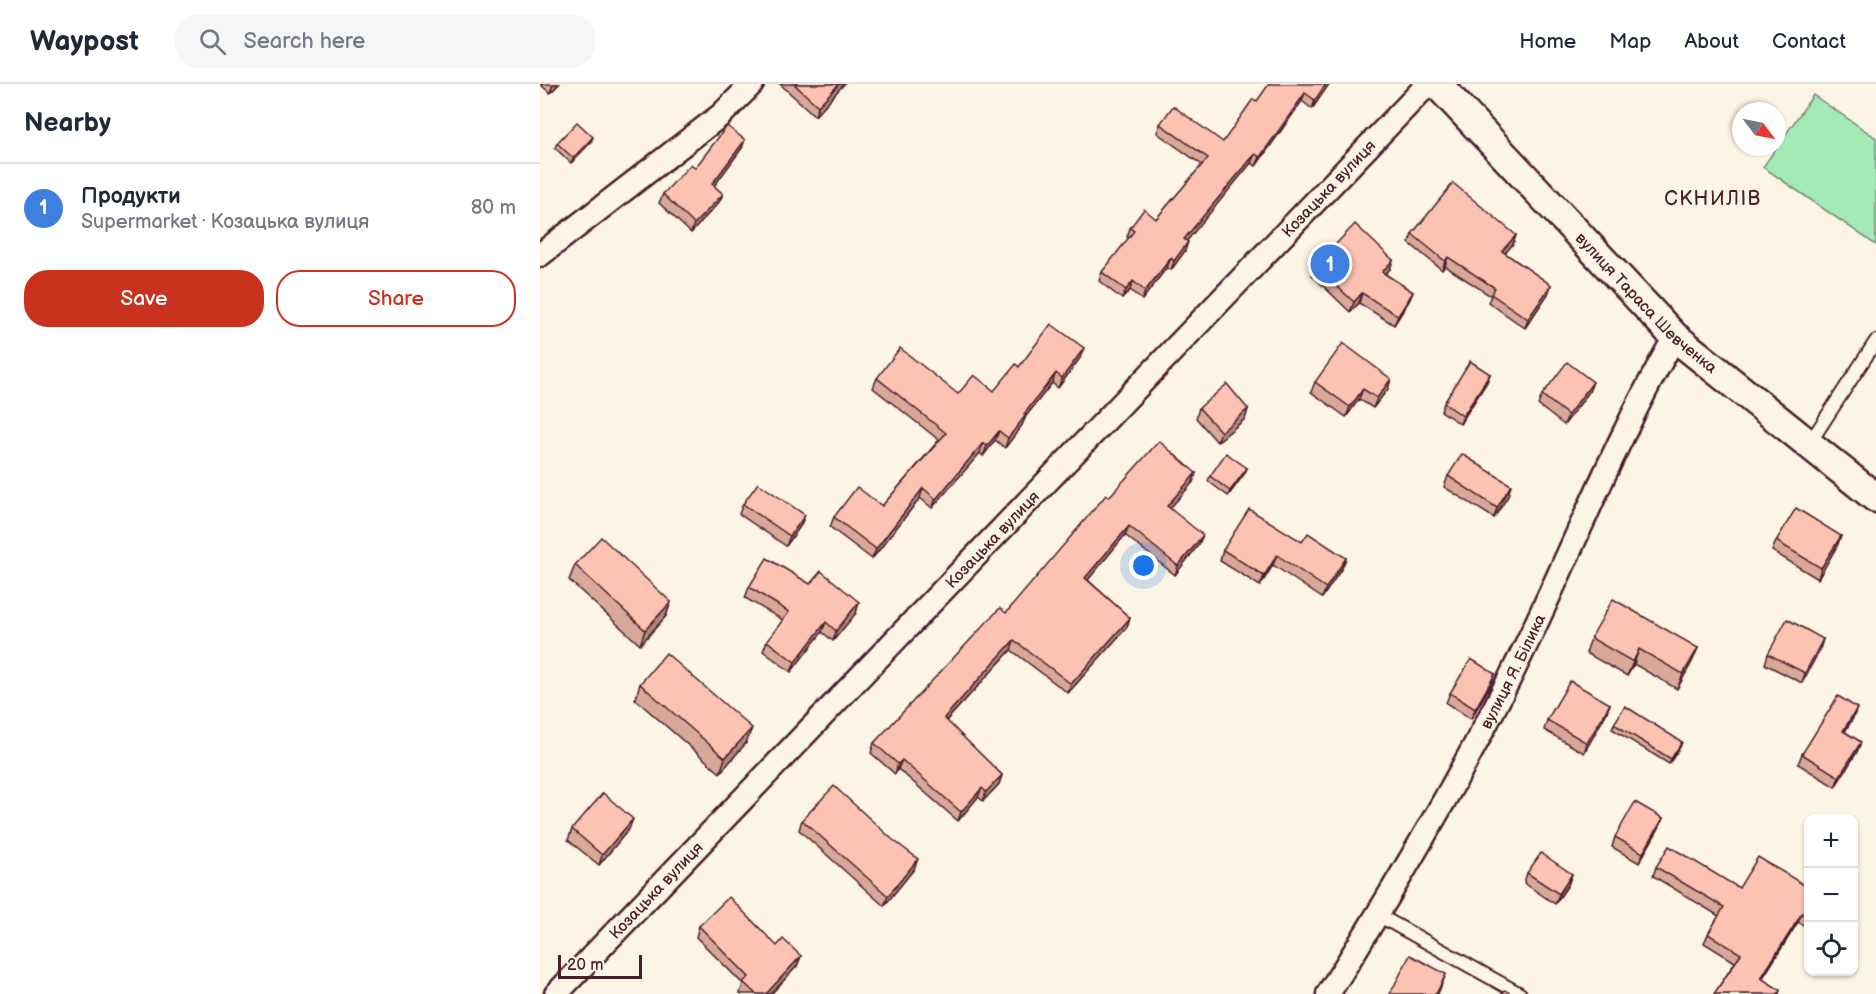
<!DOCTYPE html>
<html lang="en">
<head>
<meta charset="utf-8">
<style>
	body { margin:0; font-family:"Balsamiq Sans",sans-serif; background:#f6f6f7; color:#1f2937 }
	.controls { position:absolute; right:18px; bottom:18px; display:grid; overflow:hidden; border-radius:12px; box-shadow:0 2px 4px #0004 }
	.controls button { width:54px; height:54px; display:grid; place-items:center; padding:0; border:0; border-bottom:2px solid #e0e1e3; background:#fff; color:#1f2937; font:30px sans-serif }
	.compass { position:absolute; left:1192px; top:18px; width:54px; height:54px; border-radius:50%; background:#fff; box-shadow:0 2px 4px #0004; rotate:122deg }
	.scale { position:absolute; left:18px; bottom:15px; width:84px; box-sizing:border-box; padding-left:6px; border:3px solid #4a1f2b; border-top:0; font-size:16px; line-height:21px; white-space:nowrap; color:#4a1f2b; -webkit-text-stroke:4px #fcf5e5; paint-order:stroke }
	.you { position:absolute; left:604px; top:482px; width:21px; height:21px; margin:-15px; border:4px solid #fff; border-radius:50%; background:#1a73e8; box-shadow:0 0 0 9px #1a73e833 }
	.badge { display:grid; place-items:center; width:39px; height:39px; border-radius:50%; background:#c8321e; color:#fff; font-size:20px; font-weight:700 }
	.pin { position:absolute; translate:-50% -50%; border:3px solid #fff; box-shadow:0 2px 6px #0006 }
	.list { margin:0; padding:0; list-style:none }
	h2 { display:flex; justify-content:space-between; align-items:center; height:78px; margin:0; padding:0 24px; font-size:26px }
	h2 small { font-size:20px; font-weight:400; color:#747a83 }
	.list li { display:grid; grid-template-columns:39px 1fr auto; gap:18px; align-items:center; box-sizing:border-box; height:90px; padding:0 24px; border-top:2px solid #e0e1e3 }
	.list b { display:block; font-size:22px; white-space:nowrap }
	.list p { margin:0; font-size:20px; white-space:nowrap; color:#747a83 }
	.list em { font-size:20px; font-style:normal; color:#747a83 }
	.actions { display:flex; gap:12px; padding:18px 24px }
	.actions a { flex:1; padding:14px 0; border:2px solid #c8321e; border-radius:24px; text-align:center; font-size:21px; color:#c8321e }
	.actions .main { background:#c8321e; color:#fff }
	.icon { flex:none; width:33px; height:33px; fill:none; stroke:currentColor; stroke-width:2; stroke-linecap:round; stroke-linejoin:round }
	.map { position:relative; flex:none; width:1336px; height:910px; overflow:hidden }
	header { display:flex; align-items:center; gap:36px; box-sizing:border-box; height:84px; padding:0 30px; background:#fff; border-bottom:2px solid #e0e1e3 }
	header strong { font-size:28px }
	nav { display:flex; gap:33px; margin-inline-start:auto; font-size:21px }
	.search { width:420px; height:54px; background:#f6f6f7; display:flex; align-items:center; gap:15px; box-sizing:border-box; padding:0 21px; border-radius:24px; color:#747a83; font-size:22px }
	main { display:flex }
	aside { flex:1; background:#fff }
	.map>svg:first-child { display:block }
	.garden { fill:#a3eab7; stroke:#768471; stroke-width:1.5 }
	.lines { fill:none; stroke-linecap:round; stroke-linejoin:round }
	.service-casing { stroke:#4a1f2b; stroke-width:16 }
	.minor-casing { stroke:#4a1f2b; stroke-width:27 }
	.tertiary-casing { stroke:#4a1f2b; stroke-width:33 }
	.service { stroke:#fcf5e5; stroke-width:12 }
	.minor { stroke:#fcf5e5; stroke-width:22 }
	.tertiary { stroke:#fcf5e5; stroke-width:28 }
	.wall { fill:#d9a899; stroke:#4a1f2b; stroke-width:1.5 }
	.shaded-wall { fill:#b0887d; stroke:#4a1f2b; stroke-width:1.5 }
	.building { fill:#fcc3b2; stroke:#4a1f2b; stroke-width:1.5 }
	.labels { text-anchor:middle; stroke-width:5; stroke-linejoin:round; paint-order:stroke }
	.street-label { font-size:16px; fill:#4a1f2b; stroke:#fcf5e5 }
	.quarter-label { font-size:20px; letter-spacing:1.5px; fill:#4a1f2b; stroke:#fcf5e5 }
</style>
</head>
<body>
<header>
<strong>Waypost</strong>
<div class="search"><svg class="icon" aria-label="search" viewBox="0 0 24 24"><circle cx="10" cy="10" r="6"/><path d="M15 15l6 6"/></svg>Search here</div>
<nav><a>Home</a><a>Map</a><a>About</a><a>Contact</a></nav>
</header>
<main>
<aside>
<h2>Nearby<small></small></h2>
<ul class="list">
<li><span class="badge" style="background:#3f7fe0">1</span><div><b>Продукти</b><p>Supermarket · Козацька вулиця</p></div><em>80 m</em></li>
</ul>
<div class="actions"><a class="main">Save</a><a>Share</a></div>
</aside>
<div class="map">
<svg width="1336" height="910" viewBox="0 0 1336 910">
	<rect width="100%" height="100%" fill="#fcf5e5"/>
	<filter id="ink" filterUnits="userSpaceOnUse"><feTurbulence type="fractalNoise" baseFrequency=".0167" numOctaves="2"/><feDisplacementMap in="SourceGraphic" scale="12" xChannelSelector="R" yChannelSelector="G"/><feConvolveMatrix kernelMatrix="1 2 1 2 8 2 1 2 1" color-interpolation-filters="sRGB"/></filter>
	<g filter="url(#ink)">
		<path class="garden" d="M1273,11L1336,54V161L1223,83Z"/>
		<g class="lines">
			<defs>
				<g id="service">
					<path d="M1269,360L1336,257"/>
					<path d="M838,831L980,910"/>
				</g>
				<g id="minor">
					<path d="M0,171L181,31L212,0"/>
					<path id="s1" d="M16,910L888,0"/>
					<path id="s2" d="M788,910C859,798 927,683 985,563C1035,460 1077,352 1135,253"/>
				</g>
				<g id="tertiary">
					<path id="s3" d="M897,0L1135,253L1336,414"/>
				</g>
			</defs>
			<use href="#service" class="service-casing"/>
			<use href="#minor" class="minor-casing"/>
			<use href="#tertiary" class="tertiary-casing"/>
			<use href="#service" class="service"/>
			<use href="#minor" class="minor"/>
			<use href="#tertiary" class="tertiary"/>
		</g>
		<g class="wall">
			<path d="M0,0H19L10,9Z"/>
			<path d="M240,0H304L275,32Z"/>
			<path d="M789,0L772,25L762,17L716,82L711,79L646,157L645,167L631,186L627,183L602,216L590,206L582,215L559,197L562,188L589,154L587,153L590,144L616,135L662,81L617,49L620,40L683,58L717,17Z"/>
			<path d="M51,58L31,79L15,64L17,59Z"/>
			<path d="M202,64L174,102L183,110L179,118L151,149L119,119L123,110L155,84Z"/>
			<path d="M872,150L976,151L973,160L965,169L1011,201L1008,210L985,244L948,218L951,212L905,182L902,186L869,159Z"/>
			<path d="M853,176L850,185L845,190L873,208L869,217L854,241L819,219L810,228L772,191L775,182Z"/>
			<path d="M540,274L518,304L512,299L486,332L482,341L465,364L455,356L443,372L440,369L392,424L380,414L332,475L290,443L294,433L342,422L399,356L333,304L337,294L418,310L454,307L479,283Z"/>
			<path d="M950,290L947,298L920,340L901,327L904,319Z"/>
			<path d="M851,295L848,305L833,324L819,315L806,333L771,308L775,298Z"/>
			<path d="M1049,308L1024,341L998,321L1002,311Z"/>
			<path d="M659,324L708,325L705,335L677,358L656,334Z"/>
			<path d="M707,384L705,389L688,412L668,397L670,392Z"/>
			<path d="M656,389L653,398L630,424L659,460L635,491L585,451L548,496L590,534L587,543L528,609L471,566L406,637L462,691L459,700L443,717L438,713L418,737L358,685L355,690L331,669L334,659L466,529L569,413Z"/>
			<path d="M908,392L968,412L954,434L904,403Z"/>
			<path d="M203,420L261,441L246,462L199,430Z"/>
			<path d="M1301,452L1297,462L1278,495L1232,467L1236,457Z"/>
			<path d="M762,458L806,474L802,484L782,514L733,481L720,502L680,477L683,466Z"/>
			<path d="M35,481L131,518L126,532L100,561L29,496Z"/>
			<path d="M270,500L319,518L316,529L293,557L282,548L251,588L223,567L227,557L243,536L205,514L209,503Z"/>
			<path d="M1051,554L1158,564L1152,578L1137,605L1094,580L1087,592L1046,569Z"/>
			<path d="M1283,555L1280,565L1262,599L1225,580L1228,570Z"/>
			<path d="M955,590L951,600L931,635L906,619L910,609Z"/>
			<path d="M100,600L206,659L180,689L95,615Z"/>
			<path d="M1070,620L1066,630L1044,669L1004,646L1007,636Z"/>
			<path d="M1317,624L1313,634L1305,648L1321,658L1317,668L1295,703L1258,680L1262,670Z"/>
			<path d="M1074,640L1142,658L1140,663L1129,680L1072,645Z"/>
			<path d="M1123,734L1119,744L1099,779L1072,763L1075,753Z"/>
			<path d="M262,736L374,785L344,822L259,746Z"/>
			<path d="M32,745H89L59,781L28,756Z"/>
			<path d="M1116,783L1199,804H1269V844L1258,838L1222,895L1240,906L1239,910H1174L1195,878L1164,859L1168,850L1179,832L1113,792Z"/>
			<path d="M987,789L1032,790L1028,801L1015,820L984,799Z"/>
			<path d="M159,842L237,862L261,872L257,882L231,910H201L200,909L203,900L156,853Z"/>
		</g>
		<g class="shaded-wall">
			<path d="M13,0H19L10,9Z"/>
			<path d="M299,0H304L275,32L278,22Z"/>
			<path d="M786,0H789L772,25L775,16Z"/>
			<path d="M765,9L762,17L716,82L720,73Z"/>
			<path d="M53,53L51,58L31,79L33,74Z"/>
			<path d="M205,56L202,64L169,109L172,100Z"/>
			<path d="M715,70L711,79L641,164L644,155Z"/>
			<path d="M183,110L179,118L151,149L154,140Z"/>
			<path d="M976,151L973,160L959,176L962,167Z"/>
			<path d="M648,158L645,167L631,186L634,177Z"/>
			<path d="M908,173L905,182L902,186L905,177Z"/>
			<path d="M631,174L627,183L602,216L605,207Z"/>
			<path d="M853,176L850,185L838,198L842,188Z"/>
			<path d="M593,197L590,206L582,215L586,206Z"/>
			<path d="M1011,201L1008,210L985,244L988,235Z"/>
			<path d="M873,208L869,217L854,241L858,232Z"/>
			<path d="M822,209L819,219L810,228L814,218Z"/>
			<path d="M544,264L540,274L518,304L522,294Z"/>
			<path d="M516,289L512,299L486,332L482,341L465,364L468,354L484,330Z"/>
			<path d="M950,290L947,298L920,340L923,332Z"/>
			<path d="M851,295L848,305L833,324L837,314Z"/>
			<path d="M1053,298L1049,308L1024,341L1028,331Z"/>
			<path d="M823,305L819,315L806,333L810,323Z"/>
			<path d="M708,325L705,335L677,358L681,348Z"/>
			<path d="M459,347L455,356L443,372L447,362Z"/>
			<path d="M443,359L440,369L392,424L396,415Z"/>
			<path d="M707,384L705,389L688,412L690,407Z"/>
			<path d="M656,389L653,398L624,431L627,422Z"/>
			<path d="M971,401L968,412L954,434L957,424Z"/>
			<path d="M383,404L380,414L332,475L336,465Z"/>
			<path d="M265,431L261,441L246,462L250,452Z"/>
			<path d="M589,442L585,451L542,503L545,494Z"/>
			<path d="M663,451L659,460L635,491L638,482Z"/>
			<path d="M1301,452L1297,462L1278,495L1281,484Z"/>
			<path d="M737,471L733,481L720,502L724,492Z"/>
			<path d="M806,474L802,484L782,514L786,504Z"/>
			<path d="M131,518L126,532L100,561L105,546Z"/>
			<path d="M319,518L316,529L293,557L296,547Z"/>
			<path d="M590,534L587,543L528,609L531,600Z"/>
			<path d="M286,538L282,548L251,588L255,578Z"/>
			<path d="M1283,555L1280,565L1262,599L1265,589Z"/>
			<path d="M474,556L471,566L400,643L404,634Z"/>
			<path d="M1158,564L1152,578L1137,605L1143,590Z"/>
			<path d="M1099,565L1094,580L1087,592L1093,578Z"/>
			<path d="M955,590L951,600L931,635L935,625Z"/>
			<path d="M1070,620L1066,630L1044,669L1047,659Z"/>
			<path d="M1317,624L1313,634L1299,657L1303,647Z"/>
			<path d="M212,644L206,659L180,689L185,674Z"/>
			<path d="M1142,658L1140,663L1129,680L1131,675Z"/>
			<path d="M1321,658L1317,668L1295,703L1299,693Z"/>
			<path d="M362,676L358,685L355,690L358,680Z"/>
			<path d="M462,691L459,700L443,717L446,708Z"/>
			<path d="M442,704L438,713L418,737L421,728Z"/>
			<path d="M1123,734L1119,744L1099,779L1103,769Z"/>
			<path d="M93,735L89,745L59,781L62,771Z"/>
			<path d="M378,775L374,785L344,822L348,812Z"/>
			<path d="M1032,790L1028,801L1015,820L1019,810Z"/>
			<path d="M1262,829L1258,838L1217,903L1221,894Z"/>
			<path d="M261,872L257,882L231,910H226Z"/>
			<path d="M906,890L898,910H896Z"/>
		</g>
		<g class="building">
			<path d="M254,0H299L278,22Z"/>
			<path d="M729,0H786L775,16L765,9L720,73L715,70L644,155L648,158L634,177L631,174L605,207L593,197L586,206L562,188L594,147L590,144L604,125L616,135L668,74L620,40L633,22L683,58L713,15L717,17Z"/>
			<path d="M37,38L53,53L33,74L17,59Z"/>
			<path d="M187,42L205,56L172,100L183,110L154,140L123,110L151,80L155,84Z"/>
			<path d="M913,99L976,151L962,167L1011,201L988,235L951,210L955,204L908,173L905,177L872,150Z"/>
			<path d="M815,140L853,176L842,188L873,208L858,232L822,209L814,218L775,182Z"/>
			<path d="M511,240L544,264L522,294L516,289L484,330L486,331L468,354L459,347L447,362L443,359L396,415L383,404L336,465L294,433L317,403L342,422L406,349L337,294L360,264L418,310L434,291L454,307L476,280L479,283Z"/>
			<path d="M803,259L851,295L837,314L823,305L810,323L775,298Z"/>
			<path d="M930,277L950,290L923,332L904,319Z"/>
			<path d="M1027,278L1053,298L1028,331L1002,311Z"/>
			<path d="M687,300L708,325L681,348L659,324Z"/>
			<path d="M619,357L656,389L627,422L663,451L638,482L589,442L545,494L590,534L531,600L474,556L404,634L462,691L446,708L442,704L421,728L362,676L358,680L334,659L460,524L466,529L566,411L569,413Z"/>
			<path d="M686,369L707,384L690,407L670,392Z"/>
			<path d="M922,370L971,401L957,424L908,392Z"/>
			<path d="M218,399L265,431L250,452L203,420Z"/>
			<path d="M1256,424L1301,452L1281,484L1236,457Z"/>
			<path d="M709,425L762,458L768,449L806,474L786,504L737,471L724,492L683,466Z"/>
			<path d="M61,453L131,518L105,546L35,481Z"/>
			<path d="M227,474L270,500L281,487L319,518L296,547L286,538L255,578L227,557L249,528L209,503Z"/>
			<path d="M1073,515L1158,564L1143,590L1099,565L1093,578L1051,554Z"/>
			<path d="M1247,535L1283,555L1265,589L1228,570Z"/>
			<path d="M126,569L212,644L185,674L100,600Z"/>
			<path d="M931,575L955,590L935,625L910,609Z"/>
			<path d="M1030,597L1070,620L1047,659L1007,636Z"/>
			<path d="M1298,612L1317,624L1303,647L1321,658L1299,693L1262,670Z"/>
			<path d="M1085,622L1142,658L1131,675L1074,640Z"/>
			<path d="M294,702L352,755L378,775L348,812L262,736Z"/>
			<path d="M63,709L93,735L62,771L32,745Z"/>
			<path d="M1095,718L1123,734L1103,769L1075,753Z"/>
			<path d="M1129,762L1199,804L1218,773L1269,804V833L1262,829L1221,894L1240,906L1238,910H1174L1201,870L1168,850L1184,823L1116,783Z"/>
			<path d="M1001,769L1032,790L1019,810L987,789Z"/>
			<path d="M189,813L237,862L243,855L261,872L226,910H216L203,898L209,893L159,842Z"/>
			<path d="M870,871L906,890L896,910H850Z"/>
			<path d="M965,906L971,910H962Z"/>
		</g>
	</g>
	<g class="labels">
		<g class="street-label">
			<text dy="6" stroke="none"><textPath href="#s1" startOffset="1116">Козацька вулиця</textPath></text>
			<text dy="6" stroke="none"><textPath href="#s3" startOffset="303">вулиця Тараса Шевченка</textPath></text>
			<text dy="6" stroke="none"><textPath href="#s1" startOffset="630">Козацька вулиця</textPath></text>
			<text dy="6" stroke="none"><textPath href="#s2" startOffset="372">вулиця Я. Білика</textPath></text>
			<text dy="6" stroke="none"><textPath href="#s1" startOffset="144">Козацька вулиця</textPath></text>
		</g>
		<g class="quarter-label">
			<text x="1173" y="121">СКНИЛІВ</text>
		</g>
	</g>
</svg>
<div class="controls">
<button>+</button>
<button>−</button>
<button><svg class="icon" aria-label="locate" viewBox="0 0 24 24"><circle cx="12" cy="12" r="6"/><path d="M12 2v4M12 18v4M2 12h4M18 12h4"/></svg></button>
</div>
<svg class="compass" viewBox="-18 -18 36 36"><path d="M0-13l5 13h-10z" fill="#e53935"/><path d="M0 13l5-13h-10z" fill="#747a83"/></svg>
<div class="scale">20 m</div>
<div class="you"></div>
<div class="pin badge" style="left:790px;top:180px;background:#3f7fe0">1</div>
</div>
</main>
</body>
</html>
